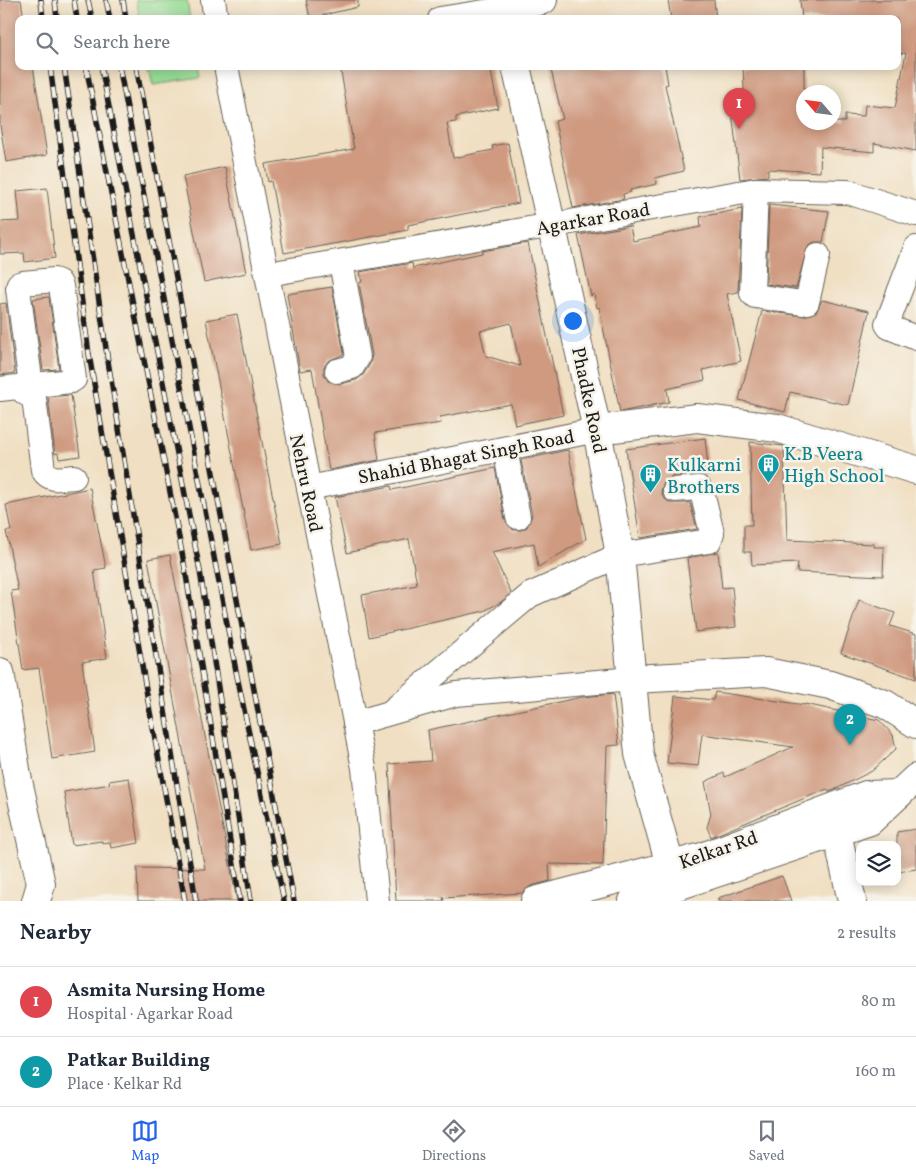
<!DOCTYPE html>
<html lang="en">
<head>
<meta charset="utf-8">
<style>
	body { margin:0; font-family:Vollkorn,serif; background:#f6f6f7; color:#1f2937 }
	.controls { position:absolute; right:15px; bottom:15px; display:grid; overflow:hidden; border-radius:10px; box-shadow:0 2px 12px #0003 }
	.controls button { width:45px; height:45px; display:grid; place-items:center; padding:0; border:0; border-bottom:1px solid #e0e1e3; background:#fff; color:#1f2937; font:25px sans-serif }
	.compass { position:absolute; left:796px; top:85px; width:45px; height:45px; border-radius:50%; background:#fff; box-shadow:0 2px 12px #0003; rotate:298deg }
	.you { position:absolute; left:572px; top:320px; width:18px; height:18px; margin:-12px; border:4px solid #fff; border-radius:50%; background:#1a73e8; box-shadow:0 0 0 8px #1a73e833 }
	.badge { display:grid; place-items:center; width:32px; height:32px; border-radius:50%; background:#2563eb; color:#fff; font-size:16px; font-weight:700 }
	.pin { position:absolute; translate:-50% -41px; filter:drop-shadow(0 1px 2px #0008) }
	.pin::after { content:''; position:absolute; top:26px; width:18px; height:15px; background:inherit; clip-path:polygon(0 0,100% 0,50% 100%) }
	.list { margin:0; padding:0; list-style:none }
	h2 { display:flex; justify-content:space-between; align-items:center; height:65px; margin:0; padding:0 20px; font-size:21px }
	h2 small { font-size:16px; font-weight:400; color:#747a83 }
	.list li { display:grid; grid-template-columns:32px 1fr auto; gap:15px; align-items:center; box-sizing:border-box; height:70px; padding:0 20px; border-top:1px solid #e0e1e3 }
	.list b { display:block; font-size:19px; white-space:nowrap }
	.list p { margin:0; font-size:16px; white-space:nowrap; color:#747a83 }
	.list em { font-size:16px; font-style:normal; color:#747a83 }
	.icon { flex:none; width:28px; height:28px; fill:none; stroke:currentColor; stroke-width:2; stroke-linecap:round; stroke-linejoin:round }
	.map { position:relative; flex:none; width:916px; height:901px; overflow:hidden }
	.search { position:absolute; background:#fff; box-shadow:0 2px 12px #0003; left:15px; right:15px; top:15px; height:55px; display:flex; align-items:center; gap:12px; box-sizing:border-box; padding:0 18px; border-radius:10px; color:#747a83; font-size:19px }
	.sheet { height:205px; background:#fff }
	nav { display:flex; justify-content:space-around; align-items:center; box-sizing:border-box; height:70px; border-top:1px solid #e0e1e3; background:#fff; font-size:14px; color:#747a83 }
	nav a { display:grid; justify-items:center; gap:2px }
	nav .on { color:#2563eb }
	.map>svg:first-child { display:block }
	.green { fill:#97dc95; stroke:#5a7c58 }
	.building { fill:#cf9a80; fill-rule:evenodd }
	.lines { fill:none; stroke-linecap:round; stroke-linejoin:round }
	.minor-casing { stroke:#666056; stroke-width:26 }
	.tertiary-casing { stroke:#666056; stroke-width:30 }
	.minor { stroke:#fff; stroke-width:24 }
	.tertiary { stroke:#fff; stroke-width:28 }
	.rail-casing { stroke:#1c1c1c; stroke-width:5.5 }
	.rail { stroke:#f7f3e8; stroke-width:4; stroke-dasharray:11; stroke-linecap:butt }
	.labels { text-anchor:middle; stroke-width:5; stroke-linejoin:round; paint-order:stroke }
	.street-label { font-size:19px; fill:#1c1c1c; stroke:#f7f3e8 }
	.culture-label { font-size:19px; fill:#0d838f; stroke:#f7f3e8; text-anchor:start }
</style>
</head>
<body>
<div class="map">
<svg width="916" height="901" viewBox="0 0 916 901">
	<rect width="100%" height="100%" fill="#f7f3e8"/>
	<filter id="ink" filterUnits="userSpaceOnUse"><feTurbulence type="fractalNoise" baseFrequency=".02" numOctaves="2"/><feDisplacementMap in="SourceGraphic" scale="10" xChannelSelector="R" yChannelSelector="G"/><feConvolveMatrix kernelMatrix="1 2 1 2 8 2 1 2 1" color-interpolation-filters="sRGB"/></filter>
	<filter id="wash" filterUnits="userSpaceOnUse"><feTurbulence type="fractalNoise" baseFrequency=".0096" numOctaves="4" result="noise"/><feDisplacementMap in="SourceGraphic" scale="20" xChannelSelector="R" yChannelSelector="G"/><feGaussianBlur stdDeviation="1.12" result="paint"/><feColorMatrix in="noise" values="0 0 0 0 0 0 0 0 0 0 0 0 0 0 0 0 0 1.4 0 .05"/><feComposite in="paint" operator="in"/></filter>
	<g filter="url(#wash)">
		<rect width="100%" height="100%" fill="#f0dfc2"/>
		<g class="green">
			<path d="M136,0H187L190,19H140Z"/>
			<path d="M149,66H198L200,78L153,85Z"/>
		</g>
		<g id="blocks">
			<g class="building">
				<path d="M0,0H21L24,19H19V66H33L47,155L6,162L0,125Z"/>
				<path d="M306,0H358V7L310,18Z"/>
				<path d="M668,0H714L716,19H671Z"/>
				<path d="M800,0H916V151L874,143V152L821,147L820,172L768,169V176L740,179L732,112L745,111L743,66H804V122H845V115L864,116L865,105L895,108L906,53L897,54V19H802Z"/>
				<path d="M340,66H490L498,108L456,117V122L447,123L453,158L493,150L492,146L508,143L519,203L408,225V230L284,253L271,181L268,182L265,164L354,149Z"/>
				<path d="M550,66H665L668,84L665,85L684,171L655,178L657,184L630,190L631,192L623,194L624,199L573,208L555,121L563,119Z"/>
				<path d="M225,167L246,273L204,282L183,176Z"/>
				<path d="M47,188L55,258L25,262L24,253L0,254V222L20,221L17,191Z"/>
				<path d="M769,205L829,211L823,242H814L808,246L796,288L766,284Z"/>
				<path d="M742,209L738,292L727,294L741,361L703,370L705,380L667,389L669,402L620,412L599,307L597,308L594,294L591,296L578,235L630,226L633,241L701,227L700,217Z"/>
				<path d="M528,243L563,415L515,425L511,404L440,417L441,423L375,433L379,460L329,470L312,369L300,371L287,294L332,287L344,354L328,361L324,367V374L328,381L341,384L356,380L363,375L370,364L372,355L359,283L362,282L360,272L412,263L413,268L482,253V251ZM511,323L520,366L486,356L480,331Z"/>
				<path d="M49,297L59,369L43,370L33,299Z"/>
				<path d="M822,300L869,311L848,405L790,392L785,412L739,400L762,311L805,316L817,311Z"/>
				<path d="M6,303L15,373L0,375V304Z"/>
				<path d="M237,314L282,544L251,550L206,320Z"/>
				<path d="M71,395L80,456L59,459L58,453L55,454L48,397Z"/>
				<path d="M705,438L709,474L673,476L663,484L661,491L663,497L670,503H690L697,529L640,538L626,449Z"/>
				<path d="M750,442L784,446L787,540L874,544V547H884L883,576L797,572L798,563L752,565L751,552H744V525H752Z"/>
				<path d="M568,450L586,539L538,567L534,543L492,552L511,593L501,602L484,611L369,637L362,595L417,585L409,539L347,553L335,497L391,486L392,490L495,468L505,520L513,530H521L527,527L532,515L521,460Z"/>
				<path d="M90,488L106,568L94,570L107,658L82,662L95,752L52,759L39,668L23,670L11,591L18,590L6,531H11L6,505Z"/>
				<path d="M718,552L722,588L732,587L736,627L696,632L687,558Z"/>
				<path d="M170,555L237,901H138L137,868L205,869L148,559Z"/>
				<path d="M859,600L895,613L890,626L916,634V679L841,653Z"/>
				<path d="M715,692L805,705V704L879,720L893,735L896,749L872,771L834,790L829,792L827,789L711,837L707,827L711,814L705,782L724,773L725,777L793,747L702,734L698,766L667,763L675,696L713,700Z"/>
				<path d="M613,694L619,745L607,746L603,865L549,864L550,881L531,886L522,893L443,898L444,901H396L389,764L431,761L428,730L582,697Z"/>
				<path d="M129,778L139,843L111,848L110,842L102,843V841L72,845L64,792L110,784L109,781Z"/>
				<path d="M916,829V869L897,872V832Z"/>
				<path d="M782,876L791,901H718V898Z"/>
			</g>
		</g>
	</g>
	<g filter="url(#ink)">
		<use href="#blocks" fill-opacity="0" stroke="#666056" stroke-width="1"/>
		<g class="lines">
			<defs>
				<g id="minor">
					<path d="M213,0L216,19"/>
					<path d="M440,19L503,9"/>
					<path d="M226,66L364,768L377,901"/>
					<path d="M756,190L752,293L755,296L802,303L807,302L818,255"/>
					<path d="M916,248L887,324L889,327L916,338"/>
					<path d="M268,274L756,190L848,192L916,214"/>
					<path d="M337,371L352,367L358,357L341,262"/>
					<path d="M20,387L25,393L34,398L43,470C50,482 62,478 74,477"/>
					<path d="M0,389L71,381L74,379L61,286L59,282L54,280L23,283L19,284L18,289L31,386"/>
					<path d="M505,449L518,517"/>
					<path d="M309,488L597,430"/>
					<path d="M391,712L530,595L620,555L709,541L712,533L702,492L699,488L675,490"/>
					<path d="M355,723L456,694L633,679"/>
				</g>
				<g id="tertiary">
					<path d="M503,9L543,0"/>
					<path d="M516,66L597,430L620,555L639,754L670,865"/>
					<path d="M597,430L697,418L777,428L916,470"/>
					<path d="M0,672L17,776L41,884L36,901"/>
					<path d="M633,679L766,672L830,685L885,704L916,724"/>
					<path d="M837,833L852,901"/>
					<path d="M535,901L702,857L866,795L899,794"/>
					<path d="M633,901L870,821L916,778"/>
				</g>
			</defs>
			<use href="#minor" class="minor-casing"/>
			<use href="#tertiary" class="tertiary-casing"/>
			<use href="#minor" class="minor"/>
			<use href="#tertiary" class="tertiary"/>
			<defs>
				<g id="rail">
					<path d="M41,0L43,19"/>
					<path d="M55,0L57,19"/>
					<path d="M74,0L77,19"/>
					<path d="M88,0L92,19"/>
					<path d="M106,0L110,19"/>
					<path d="M123,0L126,19"/>
					<path d="M50,66L89,354L148,701L185,901"/>
					<path d="M64,66L107,355L196,901"/>
					<path d="M86,66L184,563L240,901"/>
					<path d="M101,66L200,571L251,901"/>
					<path d="M119,66L237,676L284,901"/>
					<path d="M136,66L294,901"/>
				</g>
			</defs>
			<use href="#rail" class="rail-casing"/>
			<use href="#rail" class="rail"/>
		</g>
	</g>
	<defs>
		<symbol id="building-pin" viewBox="-11 -11 22 30"><path d="M0 17L-7.5 6A9.5 9.5 0 1 1 7.5 6Z" fill="#0f9aa8" stroke="#f7f3e8"/><path d="M-4-6H4V6H1V3H-1V6H-4ZM-2.5-4.3h1.7v1.8h-1.7ZM.8-4.3h1.7v1.8H.8ZM-2.5-1h1.7V.8h-1.7ZM.8-1h1.7V.8H.8Z" fill="#fff"/></symbol>
	</defs>
	<g fill-rule="evenodd">
		<use href="#building-pin" x="756" y="452" width="25" height="34"/>
		<use href="#building-pin" x="638" y="462" width="25" height="34"/>
	</g>
	<g class="labels">
		<g class="street-label">
			<text transform="translate(593 218) rotate(-10)" y="7">Agarkar Road</text>
			<text transform="translate(590 400) rotate(78)" y="7">Phadke Road</text>
			<text transform="translate(466 456) rotate(-11)" y="7">Shahid Bhagat Singh Road</text>
			<text transform="translate(307 483) rotate(78)" y="7">Nehru Road</text>
			<text transform="translate(718 849) rotate(-19)" y="7">Kelkar Rd</text>
		</g>
		<g class="culture-label">
			<text x="784" y="460">K.B Veera<tspan x="784" dy="22">High School</tspan></text>
			<text x="667" y="471">Kulkarni<tspan x="667" dy="22">Brothers</tspan></text>
		</g>
	</g>
</svg>
<div class="controls">
<button><svg class="icon" aria-label="layers" viewBox="0 0 24 24"><path d="M12 4l9 5-9 5-9-5zM3 14l9 5 9-5"/></svg></button>
</div>
<svg class="compass" viewBox="-18 -18 36 36"><path d="M0-13l5 13h-10z" fill="#e53935"/><path d="M0 13l5-13h-10z" fill="#747a83"/></svg>
<div class="you"></div>
<div class="pin badge" style="left:739px;top:129px;background:#e0444e">1</div>
<div class="pin badge" style="left:850px;top:745px;background:#0f9aa8">2</div>
<div class="search"><svg class="icon" aria-label="search" viewBox="0 0 24 24"><circle cx="10" cy="10" r="6"/><path d="M15 15l6 6"/></svg>Search here</div>
</div>
<section class="sheet">
<h2>Nearby<small>2 results</small></h2>
<ul class="list">
<li><span class="badge" style="background:#e0444e">1</span><div><b>Asmita Nursing Home</b><p>Hospital · Agarkar Road</p></div><em>80 m</em></li>
<li><span class="badge" style="background:#0f9aa8">2</span><div><b>Patkar Building</b><p>Place · Kelkar Rd</p></div><em>160 m</em></li>
</ul>
</section>
<nav>
<a class="on"><svg class="icon" aria-label="map" viewBox="0 0 24 24"><path d="M3 6l6-2 6 2 6-2v14l-6 2-6-2-6 2zM9 4v14M15 6v14"/></svg>Map</a>
<a><svg class="icon" aria-label="directions" viewBox="0 0 24 24"><path d="M12 3l9 9-9 9-9-9zM9 14v-3h6M13 9l2 2-2 2"/></svg>Directions</a>
<a><svg class="icon" aria-label="saved" viewBox="0 0 24 24"><path d="M7 4h10v16l-5-4-5 4z"/></svg>Saved</a>
</nav>
</body>
</html>
